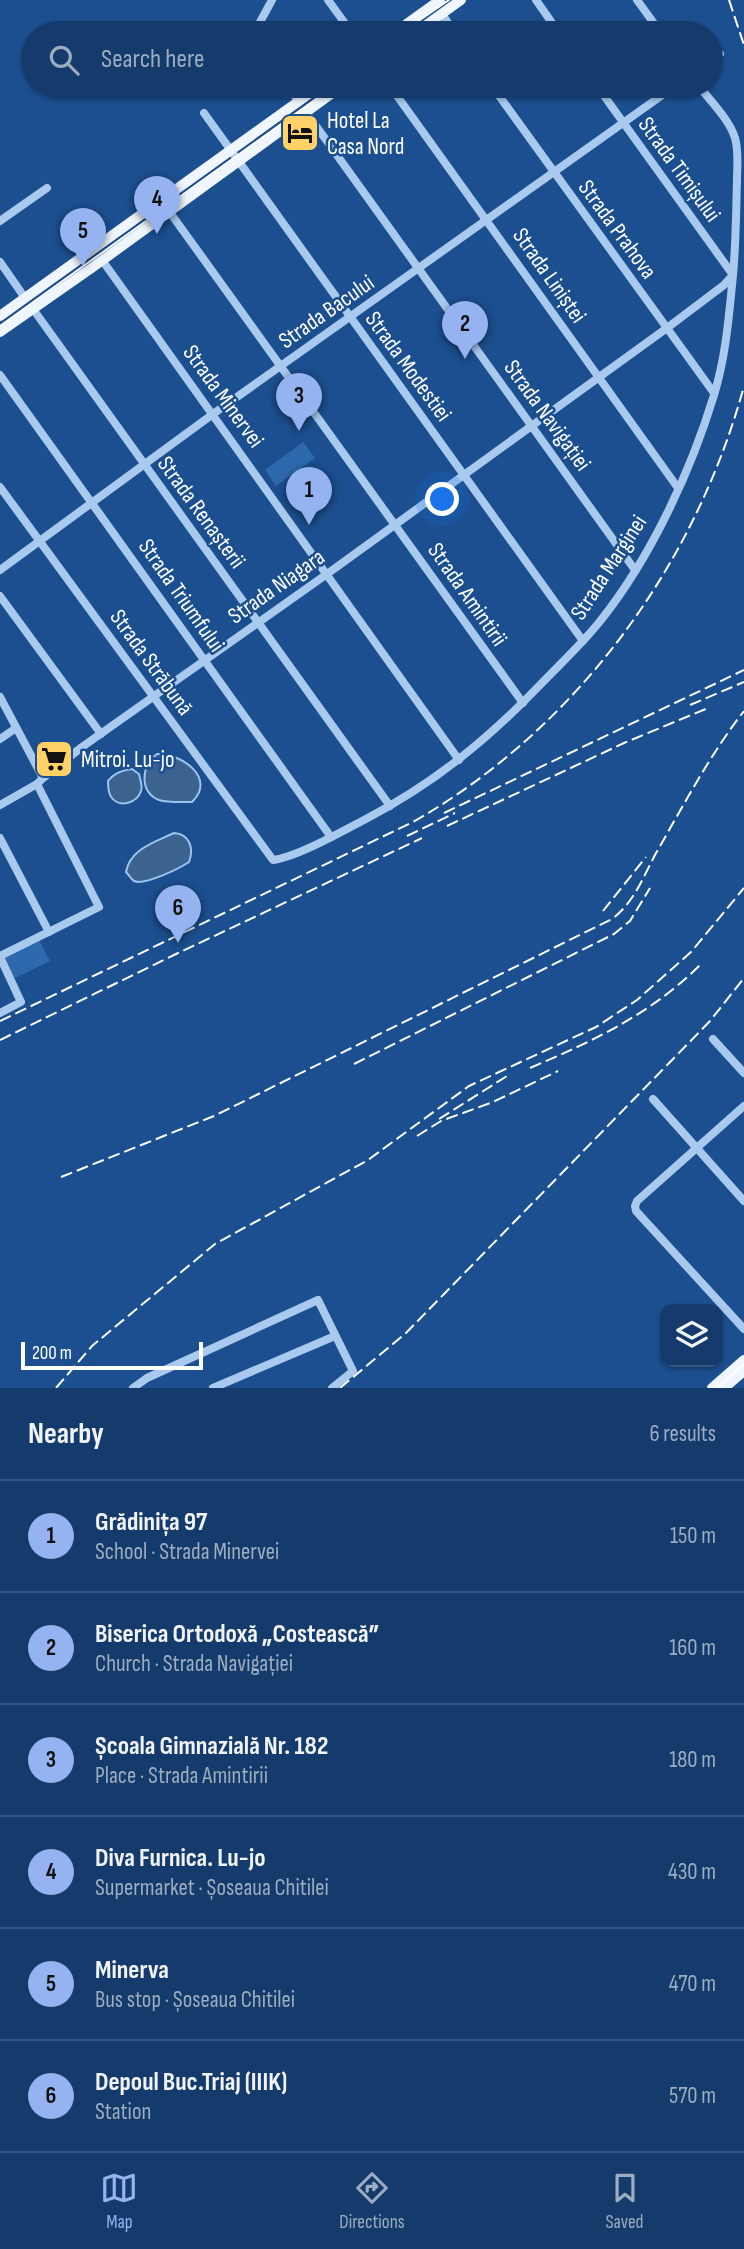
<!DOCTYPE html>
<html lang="en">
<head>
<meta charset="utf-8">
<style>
	body { margin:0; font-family:"Sofia Sans Condensed",sans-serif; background:#1d4271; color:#f1f3f6 }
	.controls { position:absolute; right:21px; bottom:21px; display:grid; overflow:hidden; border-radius:14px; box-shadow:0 2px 5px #0004 }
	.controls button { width:63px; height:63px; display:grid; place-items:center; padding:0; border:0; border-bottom:2px solid #33557e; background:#143b6b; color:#f1f3f6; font:35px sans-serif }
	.scale { position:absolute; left:21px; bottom:18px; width:182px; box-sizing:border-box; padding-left:7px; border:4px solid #fff; border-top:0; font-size:19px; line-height:24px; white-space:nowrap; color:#fff; -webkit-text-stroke:5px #1b4f8f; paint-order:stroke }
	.you { position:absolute; left:443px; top:500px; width:24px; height:24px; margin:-18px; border:5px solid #fff; border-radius:50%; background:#1a73e8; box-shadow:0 0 0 10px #1a73e833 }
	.badge { display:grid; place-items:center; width:46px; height:46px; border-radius:50%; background:#95b2f1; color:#111; font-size:23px; font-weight:700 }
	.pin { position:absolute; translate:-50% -58px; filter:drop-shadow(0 2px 4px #0008) }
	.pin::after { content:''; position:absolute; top:37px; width:24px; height:21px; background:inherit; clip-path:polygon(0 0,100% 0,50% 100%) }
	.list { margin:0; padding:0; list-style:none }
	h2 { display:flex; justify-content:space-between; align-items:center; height:91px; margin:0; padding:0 28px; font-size:30px }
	h2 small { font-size:23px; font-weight:400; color:#9dadc1 }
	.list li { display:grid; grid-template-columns:46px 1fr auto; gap:21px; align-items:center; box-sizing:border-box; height:112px; padding:0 28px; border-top:2px solid #33557e }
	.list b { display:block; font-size:26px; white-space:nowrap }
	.list p { margin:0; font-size:23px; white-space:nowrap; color:#9dadc1 }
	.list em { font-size:23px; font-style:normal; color:#9dadc1 }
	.icon { flex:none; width:38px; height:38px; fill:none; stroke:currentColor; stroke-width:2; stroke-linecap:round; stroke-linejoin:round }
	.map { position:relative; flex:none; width:744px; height:1388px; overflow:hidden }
	.search { position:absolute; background:#143b6b; box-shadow:0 2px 5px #0004; left:21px; right:21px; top:21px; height:77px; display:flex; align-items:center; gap:18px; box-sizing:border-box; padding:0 24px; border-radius:38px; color:#9dadc1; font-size:26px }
	.sheet { height:763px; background:#143b6b }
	nav { display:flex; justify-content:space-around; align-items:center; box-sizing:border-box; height:98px; border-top:2px solid #33557e; background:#143b6b; font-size:19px; color:#9dadc1 }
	nav a { display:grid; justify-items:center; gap:4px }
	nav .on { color:#95b2f1 }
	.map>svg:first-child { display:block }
	.green { fill:#2e69ad }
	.water { fill:#3c6290; stroke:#9cc4f0; stroke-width:2 }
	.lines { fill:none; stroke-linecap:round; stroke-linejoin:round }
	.minor { stroke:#a9c9ee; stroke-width:8 }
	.major { stroke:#f0f6ff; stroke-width:10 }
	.tram { stroke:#fff; stroke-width:2 }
	.rail { stroke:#fff; stroke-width:2; stroke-dasharray:12 5; stroke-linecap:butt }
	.labels { text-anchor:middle; stroke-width:5; stroke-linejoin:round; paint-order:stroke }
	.poi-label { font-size:23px; fill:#fff; stroke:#1b4f8f; text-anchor:start }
	.street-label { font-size:23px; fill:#fff; stroke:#1b4f8f }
</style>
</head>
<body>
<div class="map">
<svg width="744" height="1388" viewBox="0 0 744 1388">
	<rect width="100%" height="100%" fill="#1b4f8f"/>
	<g class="green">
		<path d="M303,442L315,458L276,486L265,470Z"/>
		<path d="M38,938L50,961L11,980L0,956Z"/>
	</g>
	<g class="water">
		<path d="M157,754C181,753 217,778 192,802C181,802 169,803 159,800C139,793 141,764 157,754Z"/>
		<path d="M132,769L139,774C140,779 143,786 141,791C137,803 120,808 112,798C108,794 108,787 108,781C114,773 122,770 132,769Z"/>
		<path d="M174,833C190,834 194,849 189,862C180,868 144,886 134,881C132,880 128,874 126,872C130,849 155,842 174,833Z"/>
	</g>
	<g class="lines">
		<g class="minor">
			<path d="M328,0L352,33"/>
			<path d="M536,0L559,33"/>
			<path d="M637,0L661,33"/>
			<path d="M442,14L455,33"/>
			<path d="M254,33L272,0"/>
			<path d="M711,62L720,54"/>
			<path d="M288,86L298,101"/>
			<path d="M390,86L678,488"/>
			<path d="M492,86L714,393"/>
			<path d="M306,112L635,570"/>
			<path d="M204,113L583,641"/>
			<path d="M161,200L523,703"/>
			<path d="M0,221L47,188"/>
			<path d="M102,260L459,760"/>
			<path d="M0,262L25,298"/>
			<path d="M33,309L390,806"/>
			<path d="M0,375L331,837"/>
			<path d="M0,487L273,860C295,858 343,831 364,820C433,784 486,741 539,686C560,664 582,644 601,620C651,557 691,471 714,395C726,356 729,315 733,275C736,243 736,212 737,180C737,167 739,151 735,138C729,119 711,102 699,86"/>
			<path d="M0,570L213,414L675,86"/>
			<path d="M0,596L101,734"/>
			<path d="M0,697L43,778L37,784L99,907L0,956"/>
			<path d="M0,739L16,728"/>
			<path d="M43,778L82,747L327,574L667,328L724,285L733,275L597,86"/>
			<path d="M0,805L37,784"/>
			<path d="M0,838L49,932"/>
			<path d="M0,957L21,1002L0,1013"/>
			<path d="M713,1039L744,1073"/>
			<path d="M653,1099L744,1201"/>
			<path d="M744,1106L637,1201L635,1206L636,1211L744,1329"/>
			<path d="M133,1388L147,1378L318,1300L353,1371L332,1388"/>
			<path d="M213,1388L335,1336"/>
		</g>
		<g class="major">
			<path d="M394,33L440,0"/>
			<path d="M415,33L461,0"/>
			<path d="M0,316L320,86"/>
			<path d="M0,332L93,267L342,86"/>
			<path d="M712,1388L744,1360"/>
			<path d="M724,1388L744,1371"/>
		</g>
		<g class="tram">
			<path d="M401,33L449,0"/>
			<path d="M0,326L334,86"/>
			<path d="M717,1388L744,1364"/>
		</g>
		<g class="rail">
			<path d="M729,0L744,45"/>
			<path d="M690,705L744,682"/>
			<path d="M444,813L744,670"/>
			<path d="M447,826L624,743L708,708"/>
			<path d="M407,836L455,813"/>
			<path d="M603,911L646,857"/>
			<path d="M0,1021L413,822C576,729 695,566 744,386"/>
			<path d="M0,1040L176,954L422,838"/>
			<path d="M354,1064L614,934L630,921L650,888"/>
			<path d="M530,1068C593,1041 651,1014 700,965"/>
			<path d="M439,1119L507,1076"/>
			<path d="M417,1136L441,1121L493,1102L558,1071"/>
			<path d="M61,1177L214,1116L612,919C637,900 644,873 659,848C685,802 712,752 744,711"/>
			<path d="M56,1388L92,1346L215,1244L368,1160L469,1086L596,1027L637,1000L691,952L744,888"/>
			<path d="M340,1388L406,1333L710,1021L744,978"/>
		</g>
	</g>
	<defs>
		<symbol id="hotel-square" viewBox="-11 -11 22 22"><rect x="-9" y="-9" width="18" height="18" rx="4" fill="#ffd166" stroke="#1b4f8f"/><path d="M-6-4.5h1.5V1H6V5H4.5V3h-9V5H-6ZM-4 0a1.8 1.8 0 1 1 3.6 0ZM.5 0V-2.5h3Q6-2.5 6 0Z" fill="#111"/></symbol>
		<symbol id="supermarket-square" viewBox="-11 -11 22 22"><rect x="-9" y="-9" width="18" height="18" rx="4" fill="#ffd166" stroke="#1b4f8f"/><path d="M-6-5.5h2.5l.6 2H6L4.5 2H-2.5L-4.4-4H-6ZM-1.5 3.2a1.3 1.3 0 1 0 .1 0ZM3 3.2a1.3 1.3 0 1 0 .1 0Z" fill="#111"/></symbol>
	</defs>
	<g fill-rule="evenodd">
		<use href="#hotel-square" x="278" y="111" width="44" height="44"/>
		<use href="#supermarket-square" x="32" y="737" width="44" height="44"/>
	</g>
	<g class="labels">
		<g class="poi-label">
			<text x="327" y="128">Hotel La<tspan x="327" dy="26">Casa Nord</tspan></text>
			<text x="81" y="767">Mitroi. Lu-jo</text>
		</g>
		<g class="street-label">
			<text transform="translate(680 169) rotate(54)" y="8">Strada Timișului</text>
			<text transform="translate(618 229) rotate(54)" y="8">Strada Prahova</text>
			<text transform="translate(550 275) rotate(55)" y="8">Strada Liniștei</text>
			<text transform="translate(326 311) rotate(-35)" y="8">Strada Bacului</text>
			<text transform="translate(409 366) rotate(54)" y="8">Strada Modestiei</text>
			<text transform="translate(224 396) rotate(54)" y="8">Strada Minervei</text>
			<text transform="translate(548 415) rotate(54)" y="8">Strada Navigației</text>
			<text transform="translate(202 512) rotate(54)" y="8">Strada Renașterii</text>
			<text transform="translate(608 567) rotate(-57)" y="8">Strada Marginei</text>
			<text transform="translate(276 586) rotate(-35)" y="8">Strada Niagara</text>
			<text transform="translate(468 594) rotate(55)" y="8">Strada Amintirii</text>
			<text transform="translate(182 595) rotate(55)" y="8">Strada Triumfului</text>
			<text transform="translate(152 662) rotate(54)" y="8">Strada Străbună</text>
		</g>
	</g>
</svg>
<div class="controls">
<button><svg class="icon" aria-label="layers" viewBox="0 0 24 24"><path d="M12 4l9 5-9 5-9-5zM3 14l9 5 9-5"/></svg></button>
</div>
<div class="scale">200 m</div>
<div class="you"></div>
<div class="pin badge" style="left:309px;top:525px">1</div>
<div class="pin badge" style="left:465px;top:359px">2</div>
<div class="pin badge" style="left:299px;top:431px">3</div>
<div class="pin badge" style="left:157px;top:234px">4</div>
<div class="pin badge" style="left:83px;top:266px">5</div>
<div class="pin badge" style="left:178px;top:943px">6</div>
<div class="search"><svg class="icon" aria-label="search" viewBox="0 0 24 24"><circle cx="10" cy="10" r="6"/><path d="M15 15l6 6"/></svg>Search here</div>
</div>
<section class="sheet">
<h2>Nearby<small>6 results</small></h2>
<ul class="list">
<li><span class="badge">1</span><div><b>Grădinița 97</b><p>School · Strada Minervei</p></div><em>150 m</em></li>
<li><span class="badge">2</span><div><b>Biserica Ortodoxă „Costească”</b><p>Church · Strada Navigației</p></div><em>160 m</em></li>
<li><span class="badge">3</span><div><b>Școala Gimnazială Nr. 182</b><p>Place · Strada Amintirii</p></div><em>180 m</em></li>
<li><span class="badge">4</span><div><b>Diva Furnica. Lu-jo</b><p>Supermarket · Șoseaua Chitilei</p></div><em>430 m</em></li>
<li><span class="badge">5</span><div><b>Minerva</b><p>Bus stop · Șoseaua Chitilei</p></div><em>470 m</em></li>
<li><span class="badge">6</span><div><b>Depoul Buc.Triaj (IIIK)</b><p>Station</p></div><em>570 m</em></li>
</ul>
</section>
<nav>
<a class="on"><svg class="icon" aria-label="map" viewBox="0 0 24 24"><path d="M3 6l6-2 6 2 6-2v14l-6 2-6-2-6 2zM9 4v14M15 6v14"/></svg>Map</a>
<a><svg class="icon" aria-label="directions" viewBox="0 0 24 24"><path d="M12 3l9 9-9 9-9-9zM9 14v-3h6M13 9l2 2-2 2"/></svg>Directions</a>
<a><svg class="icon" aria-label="saved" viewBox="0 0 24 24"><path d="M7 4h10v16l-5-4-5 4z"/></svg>Saved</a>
</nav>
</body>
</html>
